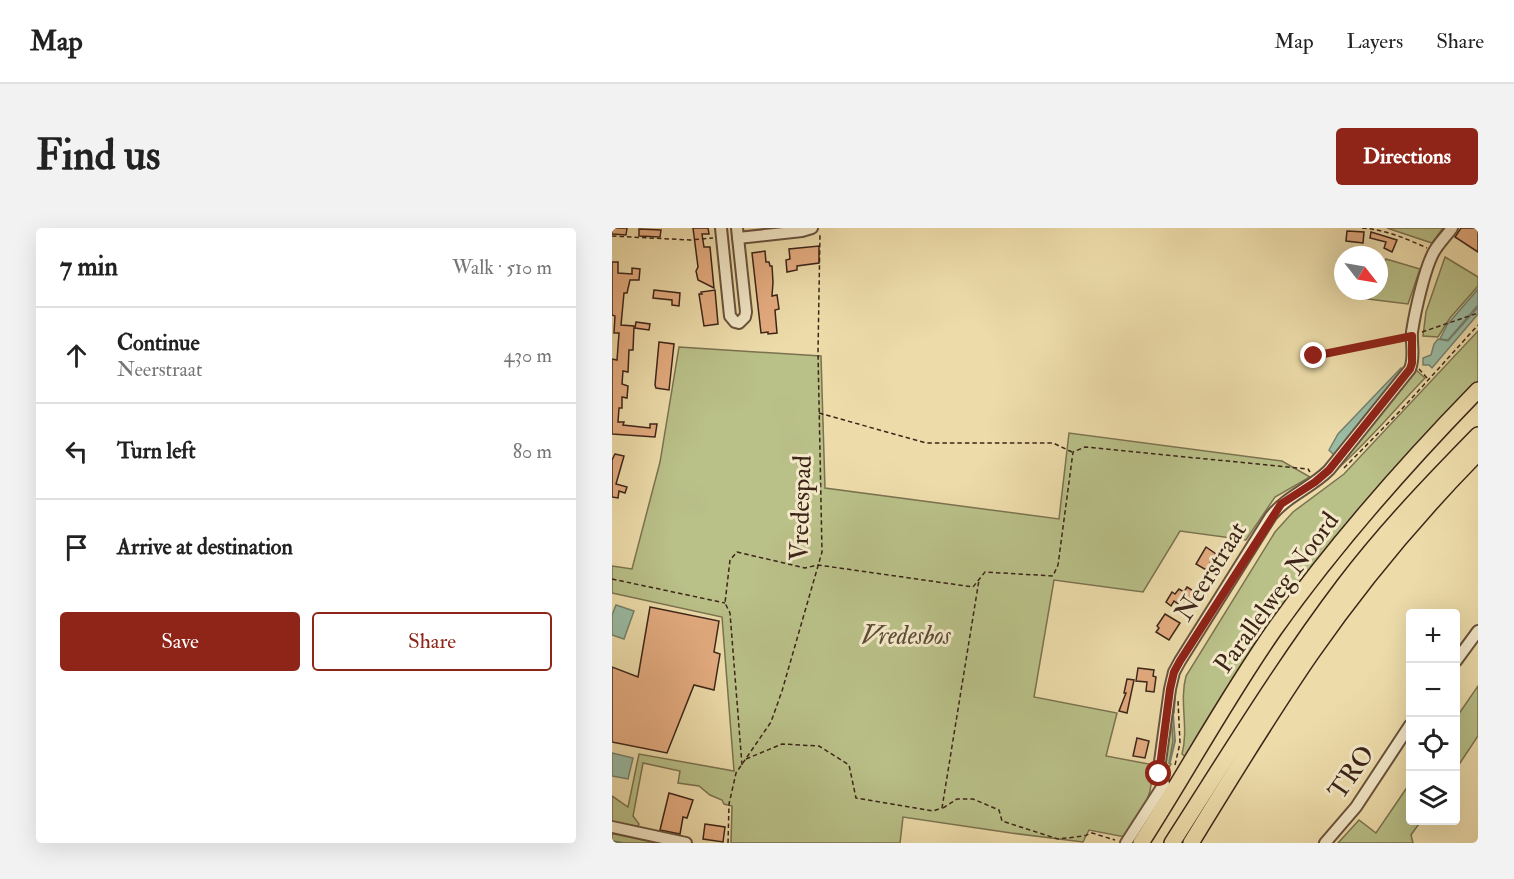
<!DOCTYPE html>
<html lang="en">
<head>
<meta charset="utf-8">
<style>
	body { margin:0; font-family:"IM FELL Double Pica",serif; background:#f2f2f2; color:#222 }
	.controls { position:absolute; right:18px; bottom:18px; display:grid; overflow:hidden; border-radius:6px; box-shadow:0 6px 24px #0002 }
	.controls button { width:54px; height:54px; display:grid; place-items:center; padding:0; border:0; border-bottom:2px solid #e0e0e0; background:#fff; color:#222; font:30px sans-serif }
	.compass { position:absolute; left:722px; top:18px; width:54px; height:54px; border-radius:50%; background:#fff; box-shadow:0 6px 24px #0002; rotate:121deg }
	.stop { position:absolute; width:18px; height:18px; margin:-14px; border:4px solid #8f2418; border-radius:50%; background:#fff }
	.stop.end { background:#8f2418; border-color:#fff; box-shadow:0 2px 6px #0008 }
	.list { margin:0; padding:0; list-style:none }
	h2 { display:flex; justify-content:space-between; align-items:center; height:78px; margin:0; padding:0 24px; font-size:26px }
	h2 small { font-size:20px; font-weight:400; color:#767676 }
	.list li { display:grid; grid-template-columns:39px 1fr auto; gap:18px; align-items:center; box-sizing:border-box; height:96px; padding:0 24px; border-top:2px solid #e0e0e0 }
	.list b { display:block; font-size:22px; white-space:nowrap }
	.list p { margin:0; font-size:20px; white-space:nowrap; color:#767676 }
	.list em { font-size:20px; font-style:normal; color:#767676 }
	.actions { display:flex; gap:12px; padding:18px 24px }
	.actions a { flex:1; padding:14px 0; border:2px solid #8f2418; border-radius:6px; text-align:center; font-size:21px; color:#8f2418 }
	.actions .main { background:#8f2418; color:#fff }
	.icon { flex:none; width:33px; height:33px; fill:none; stroke:currentColor; stroke-width:2; stroke-linecap:round; stroke-linejoin:round }
	.map { position:relative; flex:none; width:866px; height:615px; overflow:hidden; border-radius:6px }
	header { display:flex; align-items:center; gap:36px; box-sizing:border-box; height:84px; padding:0 30px; background:#fff; border-bottom:2px solid #e0e0e0 }
	header strong { font-size:28px }
	nav { display:flex; gap:33px; margin-inline-start:auto; font-size:21px }
	.intro { display:flex; align-items:center; justify-content:space-between; box-sizing:border-box; height:144px; padding:0 36px }
	h1 { margin:0; font-size:42px }
	.button { padding:15px 27px; border-radius:6px; background:#8f2418; color:#fff; font-size:21px; font-weight:700 }
	main { display:flex; gap:36px; padding:0 36px }
	aside { flex:1; background:#fff; border-radius:6px; box-shadow:0 6px 24px #0002 }
	.map>svg:first-child { display:block }
	.green { fill:#b9c088; stroke:#7b7250; stroke-width:1.5 }
	.water { fill:#9abca5; stroke:#75806d; stroke-width:1.5 }
	.lines { fill:none; stroke-linecap:round; stroke-linejoin:round }
	.stream { stroke:#75806d; stroke-width:2 }
	.building { fill:#e4ac80; stroke:#3d2519; stroke-width:1.5 }
	.minor-casing { stroke:#69533d; stroke-width:14 }
	.highway-casing { stroke:#3d2519; stroke-width:18 }
	.path { stroke:#3d2519; stroke-width:1.5; stroke-dasharray:4.5 3; stroke-linecap:butt }
	.minor { stroke:#f3e8c8; stroke-width:10 }
	.highway { stroke:#eddcaa; stroke-width:15 }
	.route { stroke:#8f2418; stroke-width:8 }
	.labels { text-anchor:middle; stroke-width:6; stroke-linejoin:round; paint-order:stroke }
	.street-label { font-size:26px; fill:#3d2519; stroke:#f3e8c8 }
	.park-label { font-size:26px; font-style:italic; fill:#5c4c35; stroke:#f3e8c8 }
</style>
</head>
<body>
<header>
<strong>Map</strong>
<nav><a>Map</a><a>Layers</a><a>Share</a></nav>
</header>
<div class="intro"><h1>Find us</h1><a class="button">Directions</a></div>
<main>
<aside>
<h2>7 min<small>Walk · 510 m</small></h2>
<ul class="list">
<li><svg class="icon" aria-label="ahead" viewBox="0 0 24 24"><path d="M12 20V5M6 11l6-6 6 6"/></svg><div><b>Continue</b><p>Neerstraat</p></div><em>430 m</em></li>
<li><svg class="icon" aria-label="left" viewBox="0 0 24 24"><path d="M17 20v-9H6M10 6l-5 5 5 5"/></svg><div><b>Turn left</b></div><em>80 m</em></li>
<li><svg class="icon" aria-label="arrive" viewBox="0 0 24 24"><path d="M6 21V4h12l-3 4 3 4H6"/></svg><div><b>Arrive at destination</b></div></li>
</ul>
<div class="actions"><a class="main">Save</a><a>Share</a></div>
</aside>
<div class="map">
<svg width="866" height="615" viewBox="0 0 866 615">
	<rect width="100%" height="100%" fill="#eddcaa"/>
	<filter id="stains"><feTurbulence type="fractalNoise" baseFrequency=".00333" numOctaves="4"/><feColorMatrix values="0 0 0 0 .2 0 0 0 0 .09 0 0 0 0 .02 0 0 0 .5 -.17"/></filter>
	<radialGradient id="worn" r=".72"><stop offset=".6" stop-color="#630" stop-opacity="0"/><stop offset="1" stop-color="#630" stop-opacity=".3"/></radialGradient>
	<g class="green">
		<path d="M775,0H831L820,15Z"/>
		<path d="M833,29L866,49V58L838,90L826,109L811,108L814,84Z"/>
		<path d="M774,31L808,41L796,76L740,69L736,63H767V47Z"/>
		<path d="M866,103V157L794,228L757,270L575,530L570,526C577,500 567,474 574,448L663,304L681,284L732,246Z"/>
		<path d="M67,119L209,128L213,260L447,291L457,205L670,233L698,249L663,269L634,312L568,303L531,364L442,352L422,469L505,485L494,528L542,537L538,563L534,575L513,609L477,602L471,614L399,605L291,589L288,615H119L120,578L112,576L110,572L98,567L87,558L66,555L68,543L31,535L21,588L27,596L24,602L0,595V568L16,579L27,526L122,543L110,389L0,365V338L20,341L48,234Z"/>
		<path d="M802,140L813,150C783,181 755,215 723,243C703,261 679,272 662,293L570,439L564,457L562,485L559,486L561,513L557,535L559,536L552,547L550,538L564,446L668,282L704,257Z"/>
		<path d="M866,458V508L844,541V490Z"/>
		<path d="M798,555V592L809,593L799,607L801,615H726L747,592L764,605Z"/>
		<path d="M0,601L62,615H0Z"/>
	</g>
	<g class="water">
		<path d="M866,61V77L836,112L828,111L835,97Z"/>
		<path d="M866,79V86L820,140L817,137H811V130L819,127L822,116L826,111L836,113Z"/>
		<path d="M789,140L792,142L723,228L717,222L726,206Z"/>
		<path d="M4,377L22,383L12,411L0,407V387Z"/>
		<path d="M0,525L21,530L16,551L0,548Z"/>
	</g>
	<g class="lines">
		<g class="stream">
			<path d="M558,534L563,513L561,486"/>
			<path d="M0,613L11,615"/>
		</g>
	</g>
	<g class="building">
		<path d="M0,0H15L14,7L0,6Z"/>
		<path d="M81,0H96L97,6H90L92,19H98L102,60L86,52L84,43L86,39Z"/>
		<path d="M849,0H866V24L843,9Z"/>
		<path d="M27,1L49,2L48,9L27,8Z"/>
		<path d="M735,3L752,4L751,15L734,13Z"/>
		<path d="M759,4L785,12L780,24L772,20L774,14L758,10Z"/>
		<path d="M207,18V35L185,38V42L175,44L174,32L178,31L177,21Z"/>
		<path d="M153,23L154,34H157L158,38H160L161,54L160,68L165,67L167,81L163,82L165,105L156,106V104L149,105L140,25Z"/>
		<path d="M0,34H6V45L20,46V40L28,41L27,52H18L15,65H12L9,97L22,98L21,122H17L16,144L11,143L10,156L16,158L15,170L10,169V180H7L6,194H12L11,197L38,200V196H45L43,209L0,206V131L5,132L7,105H2L3,88L0,87Z"/>
		<path d="M42,62L68,65L67,78L60,77V72L41,70Z"/>
		<path d="M103,62L106,96L92,98L87,66H90L89,64Z"/>
		<path d="M24,94L38,96L37,102L23,100Z"/>
		<path d="M47,114L62,116L57,162L44,160L43,157Z"/>
		<path d="M3,226L12,228L4,256L15,259L13,265L7,263L6,270L0,269V232Z"/>
		<path d="M594,319L604,326L598,335L606,339L601,346L584,336Z"/>
		<path d="M575,359L586,366L576,382L562,373L559,378L554,374L560,364L563,366L567,361L572,364Z"/>
		<path d="M38,379L107,393L102,424L108,426L102,462L82,457L55,525L0,514V439L26,449Z"/>
		<path d="M553,386L568,395L557,412L544,404L547,400L545,398Z"/>
		<path d="M526,440L542,442L541,448L544,449L542,464L534,463L535,454L524,453Z"/>
		<path d="M515,451L522,452L515,485L507,483L514,465H512Z"/>
		<path d="M525,510L537,513L533,530L521,528Z"/>
		<path d="M57,565L81,572L75,590L71,589L68,606L48,602Z"/>
		<path d="M93,596L113,599L111,614L91,611Z"/>
	</g>
	<g class="lines">
		<defs>
			<g id="minor">
				<path d="M109,0L118,88L123,94L127,95L133,89L134,84L125,0"/>
				<path d="M126,10L190,3L200,0"/>
				<path d="M844,433L866,403"/>
				<path d="M0,599L74,615"/>
				<path d="M514,615L552,556L547,541L558,461L562,444L568,433L659,288C675,268 699,260 717,242L798,141C803,129 799,116 800,104C803,84 813,38 823,22C828,14 835,7 840,0"/>
				<path d="M713,615L744,579L798,497"/>
			</g>
			<g id="highway">
				<path d="M529,615C574,545 614,471 662,402C723,316 792,238 866,162"/>
				<path d="M560,615C616,528 670,439 732,357C773,303 819,255 866,207"/>
				<path d="M579,615C618,551 657,487 699,426C749,354 805,287 866,225"/>
			</g>
		</defs>
		<use href="#minor" class="minor-casing"/>
		<use href="#highway" class="highway-casing"/>
		<g class="path">
			<path d="M750,0C774,2 793,10 815,20"/>
			<path d="M0,8L78,12L101,10"/>
			<path d="M810,104L866,85"/>
			<path d="M702,128L791,110"/>
			<path d="M807,141L816,151"/>
			<path d="M207,185L314,215H441L460,224"/>
			<path d="M732,240L789,182L866,97"/>
			<path d="M0,351L113,375"/>
			<path d="M134,531L170,516L207,518L237,537L244,570L321,583L330,580L367,352"/>
			<path d="M130,537L118,385L113,375L118,332L125,324L193,340L206,337L361,359L373,344L441,348L446,337L461,224L473,219L696,241L698,244"/>
			<path d="M563,537L568,515L566,473"/>
			<path d="M331,580L345,571H361L387,582L390,593L446,611L472,608L480,605L503,612"/>
			<path d="M116,615L117,576L124,545L159,494L170,463L210,324L206,124L208,5"/>
		</g>
		<use href="#minor" class="minor"/>
		<use href="#highway" class="highway"/>
	</g>
	<g class="lines">
		<path class="route" d="M547,546L558,461L562,444L568,433L669,276L703,254L717,242L798,141L800,135V108L702,128"/>
	</g>
	<g class="labels">
		<g class="street-label">
			<text transform="translate(188 280) rotate(-88)" y="9">Vredespad</text>
			<text transform="translate(598 343) rotate(-58)" y="9">Neerstraat</text>
			<text transform="translate(664 364) rotate(-54)" y="9">Parallelweg Noord</text>
			<text transform="translate(739 544) rotate(-55)" y="9">TRO</text>
		</g>
		<g class="park-label">
			<text x="294" y="416">Vredesbos</text>
		</g>
	</g>
	<rect width="100%" height="100%" filter="url(#stains)"/>
	<rect width="100%" height="100%" fill="url(#worn)"/>
</svg>
<div class="controls">
<button>+</button>
<button>−</button>
<button><svg class="icon" aria-label="locate" viewBox="0 0 24 24"><circle cx="12" cy="12" r="6"/><path d="M12 2v4M12 18v4M2 12h4M18 12h4"/></svg></button>
<button><svg class="icon" aria-label="layers" viewBox="0 0 24 24"><path d="M12 4l9 5-9 5-9-5zM3 14l9 5 9-5"/></svg></button>
</div>
<svg class="compass" viewBox="-18 -18 36 36"><path d="M0-13l5 13h-10z" fill="#e53935"/><path d="M0 13l5-13h-10z" fill="#767676"/></svg>
<div class="stop" style="left:547px;top:546px"></div>
<div class="stop end" style="left:702px;top:128px"></div>
</div>
</main>
</body>
</html>
